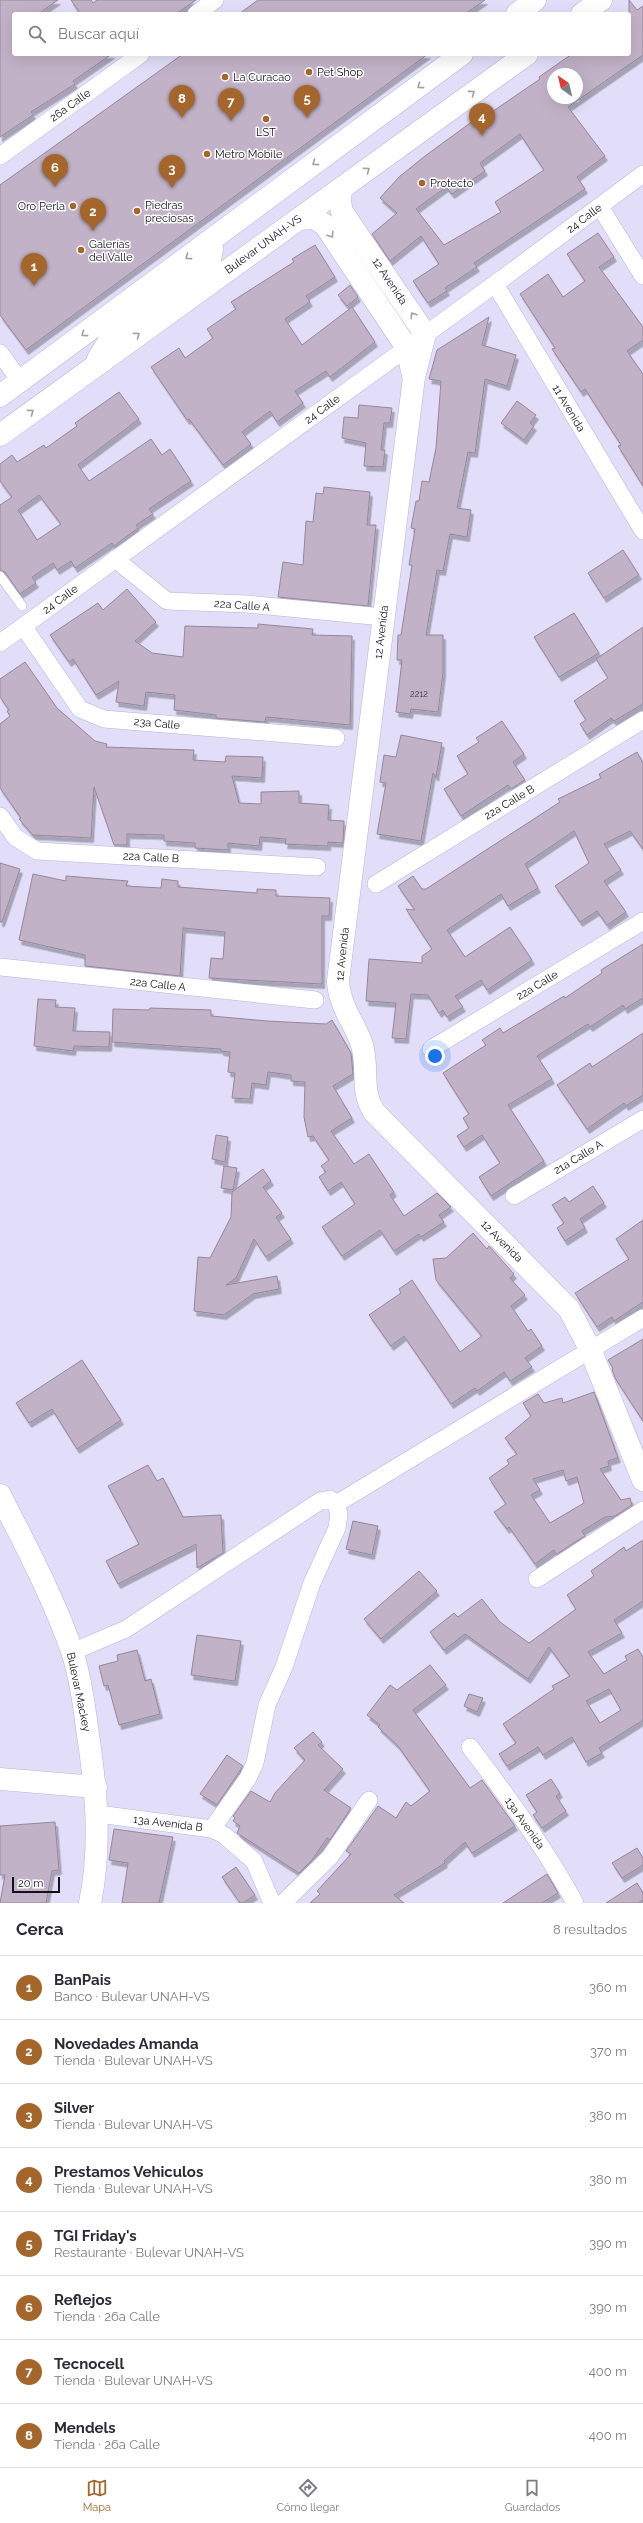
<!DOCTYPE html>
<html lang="es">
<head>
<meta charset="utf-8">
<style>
	body { margin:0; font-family:Raleway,sans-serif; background:#f2f2f3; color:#2b2b33 }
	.compass { position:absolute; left:547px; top:68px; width:36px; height:36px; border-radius:50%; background:#fff; box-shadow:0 4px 16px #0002; rotate:326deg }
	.scale { position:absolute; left:12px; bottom:10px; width:48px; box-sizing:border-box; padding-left:4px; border:2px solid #12111a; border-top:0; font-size:11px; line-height:14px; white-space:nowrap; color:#12111a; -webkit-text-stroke:3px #fff; paint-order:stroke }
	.you { position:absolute; left:435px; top:1056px; width:14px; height:14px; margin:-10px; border:3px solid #fff; border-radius:50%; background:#1a73e8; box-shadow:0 0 0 6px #1a73e833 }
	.badge { display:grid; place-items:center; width:26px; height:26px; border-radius:50%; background:#a4662b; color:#fff; font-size:13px; font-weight:700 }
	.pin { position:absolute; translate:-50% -33px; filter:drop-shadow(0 1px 2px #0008) }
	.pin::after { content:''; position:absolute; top:21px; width:14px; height:12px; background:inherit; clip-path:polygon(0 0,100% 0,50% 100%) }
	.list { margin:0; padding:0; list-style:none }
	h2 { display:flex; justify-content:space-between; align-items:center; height:52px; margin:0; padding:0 16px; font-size:17px }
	h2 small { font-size:13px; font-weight:400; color:#7c7c81 }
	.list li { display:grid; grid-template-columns:26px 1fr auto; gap:12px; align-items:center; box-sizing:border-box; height:64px; padding:0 16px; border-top:1px solid #e1e1e2 }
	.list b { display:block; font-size:15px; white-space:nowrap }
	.list p { margin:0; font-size:13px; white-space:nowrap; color:#7c7c81 }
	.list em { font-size:13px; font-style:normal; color:#7c7c81 }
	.icon { flex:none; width:22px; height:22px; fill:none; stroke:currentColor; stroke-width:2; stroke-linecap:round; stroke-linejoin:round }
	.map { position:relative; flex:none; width:643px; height:1903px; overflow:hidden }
	.search { position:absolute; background:#fff; box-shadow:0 4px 16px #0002; left:12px; right:12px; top:12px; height:44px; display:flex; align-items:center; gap:10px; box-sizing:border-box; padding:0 14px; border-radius:4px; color:#7c7c81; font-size:15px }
	.sheet { height:564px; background:#fff }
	nav { display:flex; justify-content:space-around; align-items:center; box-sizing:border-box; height:56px; border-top:1px solid #e1e1e2; background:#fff; font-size:11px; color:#7c7c81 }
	nav a { display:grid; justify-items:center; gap:2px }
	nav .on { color:#a4662b }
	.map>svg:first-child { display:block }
	.building { fill:#c2b2c7; stroke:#95869b; fill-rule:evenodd; filter:url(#shadow) }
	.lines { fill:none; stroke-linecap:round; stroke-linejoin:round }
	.lane-casing { stroke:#b8b4cd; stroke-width:10 }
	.street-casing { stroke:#b8b4cd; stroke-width:18 }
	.secondary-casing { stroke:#b8b4cd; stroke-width:23 }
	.lane { stroke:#fff; stroke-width:9 }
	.street { stroke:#fff; stroke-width:17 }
	.secondary { stroke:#fff; stroke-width:22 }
	.oneway { stroke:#a0a0a3 }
	.poi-dot { fill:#a4662b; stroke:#fff; stroke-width:1.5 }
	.labels { text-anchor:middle; stroke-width:3; stroke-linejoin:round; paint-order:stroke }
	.number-label { font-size:9px; fill:#3e3945 }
	.poi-label { font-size:11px; fill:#12111a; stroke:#fff; text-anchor:start }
	.street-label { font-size:11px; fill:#12111a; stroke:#fff }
</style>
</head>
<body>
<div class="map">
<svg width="643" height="1903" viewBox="0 0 643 1903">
	<defs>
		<filter id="shadow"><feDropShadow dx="2.5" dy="4.5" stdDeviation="0" flood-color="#0004"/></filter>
	</defs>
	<rect width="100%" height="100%" fill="#e2def9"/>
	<g class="building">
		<path d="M0,0H58L38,14H14V54H112L73,81L75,84L31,112L33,115L0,137Z"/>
		<path d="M71,0H91L93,3L97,0H196L176,14H77L79,12Z"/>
		<path d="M258,0H485L465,14H239Z"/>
		<path d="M629,0L637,10L643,6V55L568,107L605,156L577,177L585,189L474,263L477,267L445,288L447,291L428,303L413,281L439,264L421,236L390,261L372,234L397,213L380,198L399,177L425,156L484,113L486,116L540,79L539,77L572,54H629ZM553,74H577V98H553ZM520,134L544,170L495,202L501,212L444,245L416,209L446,187L452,194L485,171L480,163Z"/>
		<path d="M183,54H428L26,350L0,315V185Z"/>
		<path d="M598,233L614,257L599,267L643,327V340L627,351L643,374V486L618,446L621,445L585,389L581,392L552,349L555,348L520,294L548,274L563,297L585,281L567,254Z"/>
		<path d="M315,245L335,277L306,296L310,302L285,319L302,345L352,307L375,342L330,377L326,371L295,391L303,403L277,422L270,411L242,432L251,444L223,465L189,419L187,420L151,367L179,348L185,358L213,338L207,329L236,309L231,302L294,262L292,259Z"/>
		<path d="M350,285L358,297L347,306L338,295Z"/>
		<path d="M489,317L482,345L516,355L507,386L485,379L475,453L468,452L457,508L471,510L467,537L450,534L443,571L437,570L426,635H443V673L438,712L411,709L410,714L396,712L402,660H397L398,635H401L412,565H409L415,529L411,528L416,501H419L422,481L429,482L436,448L441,381L429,379L437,350Z"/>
		<path d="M119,392L139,419L78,465L89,481L151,439L162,455L170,449L191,481L149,509L153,514L136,525L138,528L114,546L112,543L75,568L71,561L57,570L53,563L32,577L36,583L20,594L5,572L0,570V505L12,497L0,481V464L12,455L17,462L44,445L46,448L77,426L75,423ZM39,495L61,524L37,540L18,510Z"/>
		<path d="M517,401L536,415L530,423L534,426L524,440L501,423Z"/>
		<path d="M359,405L392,408L390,423H384L381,450H385L383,467L364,466L366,443L342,438L344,417L358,418Z"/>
		<path d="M324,487L370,492L367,525H376L368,606L278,597L283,562L303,565L306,521L313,522L316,493L323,494Z"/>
		<path d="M623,550L639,575L604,598L588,573Z"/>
		<path d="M127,589L156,622L135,641L152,653L183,657L185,626L258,628V624L313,629L312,635L352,636L350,725L266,717L265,722L216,718V715L174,710L175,695L146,692L144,706L116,702L119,681L96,695L73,659L69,662L50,635L98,603L103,610Z"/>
		<path d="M574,613L599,653L559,677L534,637Z"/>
		<path d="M643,627V704L614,721L611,718L587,735L580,724L586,720L574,701L608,678L596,659Z"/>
		<path d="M25,662L57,708L95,741L107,744L106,747L194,750L193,760L225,762L226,756L263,757L262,778L232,776L239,803L261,804V792L299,791V803L329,805L328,820L344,821L343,843L328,842V846L285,844L286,839L260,837L259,846L228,843V850L195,848V843L164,841V835L127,834V845H114L94,787L91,838L33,835L19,819L21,818L0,788V724L10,716L7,711L9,710L0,697V679Z"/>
		<path d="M502,721L524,754L513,762L525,780L511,789L508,785L461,816L444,789L468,774L457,756L479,742L476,738Z"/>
		<path d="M401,735L442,743L436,777L433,773L421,841L377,834L386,783L380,782L384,755L396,757Z"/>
		<path d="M637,752L643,763V849L630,831L604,844L621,870L604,881L626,912L607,925L597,911L580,922L555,886L589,863L574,831L525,864L538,888L508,906L501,894L447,930L465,957L510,927L532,960L487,990L481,980L455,996L463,1007L447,1017L443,1010L439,1013L428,995L411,994L406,1039L392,1038L396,1003L366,1001L369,959L422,963V956L432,949L406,909L415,910L398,886L413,876L422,889H426L560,802L558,799L601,778L599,774Z"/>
		<path d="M0,863L20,869L2,922H0Z"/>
		<path d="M33,874L66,881V876L128,881L126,886L161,888L162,879L178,881V887L257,893V889L276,890V896L330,898L329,916H322V984L209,978L211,958L223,959L225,932L183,928L180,976L85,966V955L19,940Z"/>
		<path d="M643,944V998L625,1009L623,1005L590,1027L588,1024L537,1056L552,1079L508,1105L544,1161L491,1196L479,1177L500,1163L482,1135L464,1147L457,1136L469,1128L463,1118L469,1114L443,1073L486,1045L482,1040L500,1028L503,1033L564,996L565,998L602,973L601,970Z"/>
		<path d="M38,999L56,1000L55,1007L75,1008L73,1031L110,1032L109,1047L74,1046L73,1051L34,1046Z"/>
		<path d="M150,1008L211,1010V1016L267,1021L326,1024L332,1020L351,1053L353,1074L333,1086L352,1118L331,1131L354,1164L369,1154L394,1192L390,1195L404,1216L437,1193L451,1207L439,1215L444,1222L421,1237L419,1234L394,1251L380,1230L342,1256L322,1227L355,1204L341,1182L328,1191L319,1177L326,1172L321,1166L329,1160L313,1136L308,1137L304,1117L305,1082L291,1081V1075L268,1072L266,1085L252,1083L250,1099L232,1098L235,1073L228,1072L230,1052L221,1051V1049L112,1042L113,1009L149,1010Z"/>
		<path d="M643,1033V1095L626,1106L624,1103L587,1129L557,1085L590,1063L592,1067Z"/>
		<path d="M216,1135L228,1137L225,1162L212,1159Z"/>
		<path d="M224,1166L237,1168L233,1190L221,1188Z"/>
		<path d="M263,1169L271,1181L263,1187L282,1213L276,1217L291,1239L266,1257L254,1239L236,1278L226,1285L277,1276L279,1289L253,1294L224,1315L194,1311L198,1257L210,1258L231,1217L232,1192Z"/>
		<path d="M593,1186L604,1203L580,1219L585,1228L565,1241L557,1228L564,1223L552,1205L565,1197L569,1202Z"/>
		<path d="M643,1220V1302L614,1321L612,1317L597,1327L575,1293L629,1259L616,1239Z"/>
		<path d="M473,1233L487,1249L489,1246L514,1274L510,1278L525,1295L511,1306L528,1331L531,1329L542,1346L525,1358L532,1367L510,1381L504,1372L477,1391L475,1388L451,1404L404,1336L391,1346L369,1315L401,1293L399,1289L412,1280L460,1352L482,1336L436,1280L433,1259L446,1258Z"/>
		<path d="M643,1339V1421L615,1378L612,1369L613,1368L608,1360Z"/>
		<path d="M82,1360L121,1420L77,1449L52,1409L29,1423L16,1403Z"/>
		<path d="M594,1392L618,1458L608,1461L609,1466L600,1469L621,1500L630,1498L632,1505L615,1516L605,1517L582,1531L585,1536L575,1542L557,1554L554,1550L535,1564L509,1527L507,1529L494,1512L506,1504L489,1478L509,1464L507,1460L517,1454L505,1438L531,1416L523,1403L538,1394L544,1403L562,1398L563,1403ZM563,1470L566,1481L577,1477L584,1503L550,1523L531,1495L540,1490L533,1479Z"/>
		<path d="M148,1465L157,1481L163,1478L183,1517L221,1515L223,1553L197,1568L196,1544L118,1584L106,1561L139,1544L108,1486Z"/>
		<path d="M353,1521L378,1526L372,1555L346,1549Z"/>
		<path d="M643,1540V1601L614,1620L622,1633L588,1652L604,1674L627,1660L625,1656L638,1649L643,1657V1720L599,1748L602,1753L586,1762L572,1737L543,1755L538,1747L507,1766L499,1754L516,1743L503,1724L554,1689L552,1686L570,1676L549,1647L528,1679L465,1634L444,1650L430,1632L454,1613L458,1617L482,1599L500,1622L529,1643L576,1609L567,1595L594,1576L591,1571L624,1547L626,1551ZM609,1689L621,1710L600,1723L586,1701Z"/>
		<path d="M419,1571L437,1591L381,1639L364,1619Z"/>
		<path d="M197,1635L241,1641L235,1681L191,1675Z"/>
		<path d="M137,1650L145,1681L151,1679L160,1714L119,1725L108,1685L104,1686L99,1666L118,1661L117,1655Z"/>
		<path d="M430,1665L446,1685L413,1710L470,1788L482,1780L515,1826L472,1853L465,1842L444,1861L445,1863L394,1895L404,1903H310L320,1894L317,1891L351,1854L346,1851L378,1806L396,1818L406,1802L411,1806L430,1791L398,1746L378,1727L380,1725L367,1715L390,1685L397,1690Z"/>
		<path d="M469,1694L483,1698L477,1712L464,1706Z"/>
		<path d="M313,1732L322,1742L318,1745L343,1769L324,1790L351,1808L330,1840L327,1838L312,1860L299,1873L237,1833L240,1826L233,1821L235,1818L233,1816L251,1791L270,1802L275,1793L305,1760L294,1748Z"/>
		<path d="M227,1755L243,1766L217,1805L200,1794Z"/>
		<path d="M551,1779L560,1793L556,1796L566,1811L542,1828L533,1815L537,1812L526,1795Z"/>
		<path d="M55,1822L59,1870L52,1871L46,1903H0L5,1875H0V1826Z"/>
		<path d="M114,1829L173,1837L159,1903H122L128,1863L109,1860Z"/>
		<path d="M637,1848L643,1858V1865L622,1878L612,1863Z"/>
		<path d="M236,1867L255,1895L243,1903H240L222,1877Z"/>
		<path d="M547,1874L558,1893L542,1903H503Z"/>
		<path d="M637,1883L643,1893V1900L638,1903H606Z"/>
	</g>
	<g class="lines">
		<defs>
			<path id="lane" d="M0,576L22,606"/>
			<g id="street">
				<path d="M196,14L215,0"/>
				<path d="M0,156L141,54"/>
				<path d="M600,207L643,276"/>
				<path d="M495,284L643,531"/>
				<path d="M0,353L20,381"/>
				<path d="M115,559L167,601L247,604L383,617"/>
				<path d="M23,626L80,709L104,719L336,738"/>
				<path d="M0,643L495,284L643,174"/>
				<path d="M0,816L15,837L37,851L317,867"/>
				<path d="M376,884L643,720"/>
				<path d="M0,967L315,1000"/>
				<path d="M431,1049L643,921"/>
				<path d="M514,1196L643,1119"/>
				<path d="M336,1504L643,1318"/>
				<path d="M537,1579L643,1510"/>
				<path d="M72,1652L126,1629L320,1501L330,1499L336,1504L339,1514L337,1528L312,1583L284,1667L267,1705L255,1763L248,1778L212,1829"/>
				<path d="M470,1747C508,1797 545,1848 575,1903"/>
				<path d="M98,1814L212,1829L224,1835L254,1861L272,1903"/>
				<path d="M283,1903L330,1857L369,1800"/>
			</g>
			<g id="secondary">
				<path d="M517,14L535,0"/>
				<path d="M582,14L601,0"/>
				<path d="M341,189L340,202L342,212L425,334L414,377L338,981C339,1006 355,1023 362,1045C369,1069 360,1090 374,1112L569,1309L590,1349L643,1480"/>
				<path d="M299,219L314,218L325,225L407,348L413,375"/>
				<path d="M98,359L114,333L204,266L210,259L212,249L208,242"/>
				<path d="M0,396L462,54"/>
				<path d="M0,435L527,54"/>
				<path d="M0,1495C26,1546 53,1597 72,1651C80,1676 84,1703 87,1728C96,1787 102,1844 90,1903"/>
				<path d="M0,1779L96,1787"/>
			</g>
		</defs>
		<use href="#lane" class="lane-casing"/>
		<use href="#street" class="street-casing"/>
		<use href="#secondary" class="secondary-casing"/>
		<use href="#lane" class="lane"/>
		<use href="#street" class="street"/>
		<use href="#secondary" class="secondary"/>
	</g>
	<defs><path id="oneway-chevron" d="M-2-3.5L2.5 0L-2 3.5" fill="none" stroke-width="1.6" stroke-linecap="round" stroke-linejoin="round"/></defs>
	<g class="oneway">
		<use href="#oneway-chevron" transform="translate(420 86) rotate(144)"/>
		<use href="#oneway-chevron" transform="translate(472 93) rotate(-36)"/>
		<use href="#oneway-chevron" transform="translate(315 163) rotate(144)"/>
		<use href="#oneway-chevron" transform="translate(367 170) rotate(-36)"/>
		<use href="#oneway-chevron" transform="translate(331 235) rotate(56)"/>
		<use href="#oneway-chevron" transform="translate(188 257) rotate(144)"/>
		<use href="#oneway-chevron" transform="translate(413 315) rotate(-124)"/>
		<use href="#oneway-chevron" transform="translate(84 334) rotate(144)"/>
		<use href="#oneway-chevron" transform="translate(137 335) rotate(-36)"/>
		<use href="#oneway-chevron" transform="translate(31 412) rotate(-36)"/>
	</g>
	<g class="poi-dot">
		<circle cx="309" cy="72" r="4"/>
		<circle cx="225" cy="77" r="4"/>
		<circle cx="266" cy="119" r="4"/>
		<circle cx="207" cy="154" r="4"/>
		<circle cx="422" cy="183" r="4"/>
		<circle cx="73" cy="206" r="4"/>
		<circle cx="137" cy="211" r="4"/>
		<circle cx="81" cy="250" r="4"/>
	</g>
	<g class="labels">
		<g class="number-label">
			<text x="419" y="697">2212</text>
		</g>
		<g class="poi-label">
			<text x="317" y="76">Pet Shop</text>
			<text x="233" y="81">La Curacao</text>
			<text x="266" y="136" text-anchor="middle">LST</text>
			<text x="215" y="158">Metro Mobile</text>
			<text x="430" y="187">Protecto</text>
			<text x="145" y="209">Piedras<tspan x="145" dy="13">preciosas</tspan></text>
			<text x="65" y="210" text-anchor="end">Oro Perla</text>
			<text x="89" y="248">Galerías<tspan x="89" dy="13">del Valle</tspan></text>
		</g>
		<g class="street-label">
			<text transform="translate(70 105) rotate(-36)" y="4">26a Calle</text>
			<text transform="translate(584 218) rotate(-37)" y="4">24 Calle</text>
			<text transform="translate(263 244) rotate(-36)" y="4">Bulevar UNAH-VS</text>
			<text transform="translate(390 281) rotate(56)" y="4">12 Avenida</text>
			<text transform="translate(569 408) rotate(59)" y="4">11 Avenida</text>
			<text transform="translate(322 409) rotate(-36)" y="4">24 Calle</text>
			<text transform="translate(60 599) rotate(-36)" y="4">24 Calle</text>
			<text transform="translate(242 605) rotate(4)" y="4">22a Calle A</text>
			<text transform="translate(381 632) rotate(-83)" y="4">12 Avenida</text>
			<text transform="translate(157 723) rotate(5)" y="4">23a Calle</text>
			<text transform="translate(509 802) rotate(-31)" y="4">22a Calle B</text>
			<text transform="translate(151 857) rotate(3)" y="4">22a Calle B</text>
			<text transform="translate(342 954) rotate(-84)" y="4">12 Avenida</text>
			<text transform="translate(158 984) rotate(6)" y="4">22a Calle A</text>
			<text transform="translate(537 985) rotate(-31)" y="4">22a Calle</text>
			<text transform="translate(578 1157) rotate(-31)" y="4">21a Calle A</text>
			<text transform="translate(502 1241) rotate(45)" y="4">12 Avenida</text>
			<text transform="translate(79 1692) rotate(78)" y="4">Bulevar Mackey</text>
			<text transform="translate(168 1823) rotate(7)" y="4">13a Avenida B</text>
			<text transform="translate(525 1823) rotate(55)" y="4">13a Avenida</text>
		</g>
	</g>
</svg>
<svg class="compass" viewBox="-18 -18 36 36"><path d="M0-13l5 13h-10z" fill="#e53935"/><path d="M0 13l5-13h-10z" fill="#7c7c81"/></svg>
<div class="scale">20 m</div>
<div class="you"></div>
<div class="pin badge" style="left:34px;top:286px">1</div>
<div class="pin badge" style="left:93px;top:231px">2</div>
<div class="pin badge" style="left:172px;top:188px">3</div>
<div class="pin badge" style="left:482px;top:136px">4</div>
<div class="pin badge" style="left:307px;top:118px">5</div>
<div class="pin badge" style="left:55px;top:187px">6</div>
<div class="pin badge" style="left:231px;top:121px">7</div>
<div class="pin badge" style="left:182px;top:118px">8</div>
<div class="search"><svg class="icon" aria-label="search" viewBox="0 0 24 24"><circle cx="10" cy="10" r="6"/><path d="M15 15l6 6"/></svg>Buscar aquí</div>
</div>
<section class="sheet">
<h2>Cerca<small>8 resultados</small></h2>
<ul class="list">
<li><span class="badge">1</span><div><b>BanPais</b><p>Banco · Bulevar UNAH-VS</p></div><em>360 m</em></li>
<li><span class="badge">2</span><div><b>Novedades Amanda</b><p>Tienda · Bulevar UNAH-VS</p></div><em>370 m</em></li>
<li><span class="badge">3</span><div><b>Silver</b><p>Tienda · Bulevar UNAH-VS</p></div><em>380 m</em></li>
<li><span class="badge">4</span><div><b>Prestamos Vehiculos</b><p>Tienda · Bulevar UNAH-VS</p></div><em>380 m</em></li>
<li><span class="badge">5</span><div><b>TGI Friday's</b><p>Restaurante · Bulevar UNAH-VS</p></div><em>390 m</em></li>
<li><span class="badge">6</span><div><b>Reflejos</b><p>Tienda · 26a Calle</p></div><em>390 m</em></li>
<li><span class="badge">7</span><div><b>Tecnocell</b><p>Tienda · Bulevar UNAH-VS</p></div><em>400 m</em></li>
<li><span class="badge">8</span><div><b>Mendels</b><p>Tienda · 26a Calle</p></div><em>400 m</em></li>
</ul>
</section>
<nav>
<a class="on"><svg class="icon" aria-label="map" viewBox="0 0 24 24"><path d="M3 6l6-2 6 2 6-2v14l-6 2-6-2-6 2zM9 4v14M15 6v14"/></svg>Mapa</a>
<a><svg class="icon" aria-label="directions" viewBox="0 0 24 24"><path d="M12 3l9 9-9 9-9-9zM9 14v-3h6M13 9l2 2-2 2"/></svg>Cómo llegar</a>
<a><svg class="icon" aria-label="saved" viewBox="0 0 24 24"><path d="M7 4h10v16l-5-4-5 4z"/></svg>Guardados</a>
</nav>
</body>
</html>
